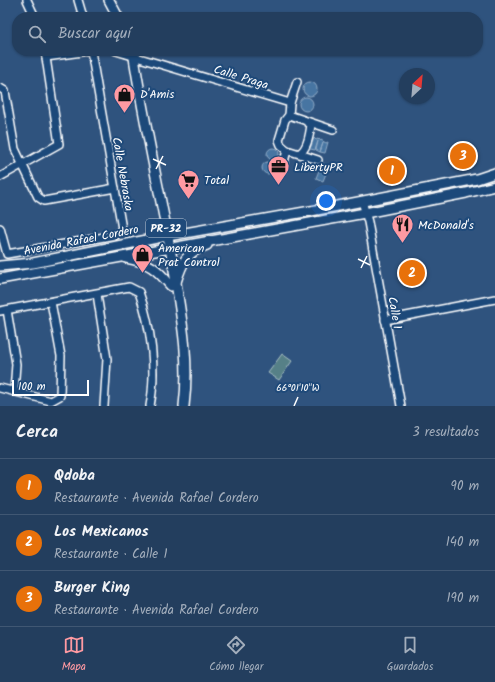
<!DOCTYPE html>
<html lang="es">
<head>
<meta charset="utf-8">
<style>
	body { margin:0; font-family:Kalam,sans-serif; background:#2b4564; color:#f1f3f6 }
	.compass { position:absolute; left:399px; top:68px; width:36px; height:36px; border-radius:50%; background:#233e5e; box-shadow:0 1px 3px #0004; rotate:26deg }
	.scale { position:absolute; left:12px; bottom:10px; width:77px; box-sizing:border-box; padding-left:4px; border:2px solid #fff; border-top:0; font-size:11px; line-height:14px; white-space:nowrap; color:#fff; -webkit-text-stroke:3px #1f4a7a; paint-order:stroke }
	.you { position:absolute; left:326px; top:201px; width:14px; height:14px; margin:-10px; border:3px solid #fff; border-radius:50%; background:#1a73e8; box-shadow:0 0 0 6px #1a73e833 }
	.badge { display:grid; place-items:center; width:26px; height:26px; border-radius:50%; background:#ff9aa2; color:#fff; font-size:13px; font-weight:700 }
	.pin { position:absolute; translate:-50% -50%; border:2px solid #fff; box-shadow:0 1px 4px #0006 }
	.list { margin:0; padding:0; list-style:none }
	h2 { display:flex; justify-content:space-between; align-items:center; height:52px; margin:0; padding:0 16px; font-size:17px }
	h2 small { font-size:13px; font-weight:400; color:#a3aebc }
	.list li { display:grid; grid-template-columns:26px 1fr auto; gap:12px; align-items:center; box-sizing:border-box; height:56px; padding:0 16px; border-top:1px solid #405773 }
	.list b { display:block; font-size:15px; white-space:nowrap }
	.list p { margin:0; font-size:13px; white-space:nowrap; color:#a3aebc }
	.list em { font-size:13px; font-style:normal; color:#a3aebc }
	.icon { flex:none; width:22px; height:22px; fill:none; stroke:currentColor; stroke-width:2; stroke-linecap:round; stroke-linejoin:round }
	.map { position:relative; flex:none; width:495px; height:406px; overflow:hidden }
	.search { position:absolute; background:#233e5e; box-shadow:0 1px 3px #0004; left:12px; right:12px; top:12px; height:44px; display:flex; align-items:center; gap:10px; box-sizing:border-box; padding:0 14px; border-radius:16px; color:#a3aebc; font-size:15px }
	.sheet { height:220px; background:#233e5e }
	nav { display:flex; justify-content:space-around; align-items:center; box-sizing:border-box; height:56px; border-top:1px solid #405773; background:#233e5e; font-size:11px; color:#a3aebc }
	nav a { display:grid; justify-items:center; gap:2px }
	nav .on { color:#ff9aa2 }
	.map>svg:first-child { display:block }
	.green { fill:#568087; stroke:#aac0c3 }
	.water { fill:#4774a2; stroke:#91acc7 }
	.lines { fill:none; stroke-linecap:round; stroke-linejoin:round }
	.minor-casing { stroke:#fff; stroke-width:10 }
	.major-casing { stroke:#fff; stroke-width:12 }
	.minor { stroke:#1f4a7a; stroke-width:7 }
	.major { stroke:#1f4a7a; stroke-width:9 }
	.ticks { fill:none; stroke:#fff; stroke-width:1.5 }
	.labels { text-anchor:middle; stroke-width:4; stroke-linejoin:round; paint-order:stroke }
	.shield { fill:#1f4a7a; stroke:#bcc9d7; stroke-width:1 }
	.shield-label { font-size:11px; font-weight:bold; fill:#fff }
	.street-label { font-size:12px; fill:#fff; stroke:#1f4a7a }
	.poi-label { font-size:12px; fill:#fff; stroke:#1f4a7a; text-anchor:start }
	.ticks-label { font-size:10px; text-anchor:middle; fill:#fff; stroke:#1f4a7a; stroke-width:4; stroke-linejoin:round; paint-order:stroke }
</style>
</head>
<body>
<div class="map">
<svg width="495" height="406" viewBox="0 0 495 406">
	<rect width="100%" height="100%" fill="#2f537e"/>
	<filter id="ink" filterUnits="userSpaceOnUse"><feTurbulence type="fractalNoise" baseFrequency=".025" numOctaves="2"/><feDisplacementMap in="SourceGraphic" scale="8" xChannelSelector="R" yChannelSelector="G"/><feConvolveMatrix kernelMatrix="1 2 1 2 8 2 1 2 1" color-interpolation-filters="sRGB"/></filter>
	<g filter="url(#ink)">
		<path class="green" d="M282,354L292,361L279,380L268,373Z"/>
		<g class="water">
			<circle cx="310" cy="89" r="7"/>
			<circle cx="306" cy="104" r="7"/>
			<path d="M314,138L316,140L318,139V140L319,139L321,141V140L326,143L328,142L325,153L320,152L323,143L320,152L316,150L318,141L315,150L310,149Z"/>
			<circle cx="273" cy="154" r="6"/>
			<circle cx="268" cy="168" r="6"/>
			<path d="M322,163L329,166L323,181L316,178Z"/>
		</g>
		<g class="lines">
			<defs>
				<g id="minor">
					<path d="M27,0L35,17"/>
					<path d="M78,0L83,17"/>
					<path d="M116,51L290,103"/>
					<path d="M46,57L89,51"/>
					<path d="M297,82L290,103L289,115L285,120L279,140L281,145L287,150L318,160"/>
					<path d="M0,88L5,91L15,149L38,197L44,201L115,188"/>
					<path d="M289,115L333,130"/>
					<path d="M300,153C308,148 310,133 311,124L307,122"/>
					<path d="M282,170L287,150"/>
					<path d="M0,177L59,144L45,51"/>
					<path d="M362,201L368,222L401,406"/>
					<path d="M0,228L7,254L116,235L122,229L91,51"/>
					<path d="M97,294L107,359L104,406"/>
					<path d="M7,310L16,364L14,392"/>
					<path d="M0,311L129,287L139,292C151,326 157,370 150,406"/>
					<path d="M385,320L495,299"/>
					<path d="M0,388L51,401L60,396L61,356L51,302"/>
				</g>
				<g id="major">
					<path d="M109,0L118,17"/>
					<path d="M133,51C144,124 161,197 174,270C181,317 190,358 184,406"/>
					<path d="M126,258C149,262 157,269 171,286"/>
					<path d="M0,266L33,263L162,237L322,209L477,179L495,173"/>
					<path d="M0,279L365,213L466,193L495,186"/>
					<path d="M176,282C182,263 186,252 207,245"/>
				</g>
			</defs>
			<use href="#minor" class="minor-casing"/>
			<use href="#major" class="major-casing"/>
			<use href="#minor" class="minor"/>
			<use href="#major" class="major"/>
		</g>
	</g>
	<path class="ticks" d="M153,159L166,165M156,169L163,156M358,259L370,265M361,268L367,256M294,406L298,397"/>
	<defs>
		<symbol id="shop-pin" viewBox="-11 -11 22 30"><path d="M0 17L-7.5 6A9.5 9.5 0 1 1 7.5 6Z" fill="#ff9aa2" stroke="#1f4a7a"/><path d="M-5-2.5h2.3a2.7 3.5 0 0 1 5.4 0H5L5.5 6h-11ZM-1.5-2.5h3a1.5 2.3 0 0 0-3 0Z" fill="#111"/></symbol>
		<symbol id="office-pin" viewBox="-11 -11 22 30"><path d="M0 17L-7.5 6A9.5 9.5 0 1 1 7.5 6Z" fill="#ff9aa2" stroke="#1f4a7a"/><path d="M-6-3h4V-5.5h4V-3h4V5H-6ZM-1-4.5V-3h2v-1.5ZM-6 0V1H6V0Z" fill="#111"/></symbol>
		<symbol id="supermarket-pin" viewBox="-11 -11 22 30"><path d="M0 17L-7.5 6A9.5 9.5 0 1 1 7.5 6Z" fill="#ff9aa2" stroke="#1f4a7a"/><path d="M-6-5.5h2.5l.6 2H6L4.5 2H-2.5L-4.4-4H-6ZM-1.5 3.2a1.3 1.3 0 1 0 .1 0ZM3 3.2a1.3 1.3 0 1 0 .1 0Z" fill="#111"/></symbol>
		<symbol id="restaurant-pin" viewBox="-11 -11 22 30"><path d="M0 17L-7.5 6A9.5 9.5 0 1 1 7.5 6Z" fill="#ff9aa2" stroke="#1f4a7a"/><path d="M-5-6h1v4h1v-4h1v4h1v-4h1v5L-1.5 .5V6h-2V.5L-5-1ZM5-6V6H3V1.5H1.5Q1.5-4 5-6Z" fill="#111"/></symbol>
	</defs>
	<g fill-rule="evenodd">
		<use href="#shop-pin" x="112" y="82" width="25" height="34"/>
		<use href="#office-pin" x="266" y="154" width="25" height="34"/>
		<use href="#supermarket-pin" x="176" y="168" width="25" height="34"/>
		<use href="#restaurant-pin" x="390" y="212" width="25" height="34"/>
		<use href="#shop-pin" x="130" y="242" width="25" height="34"/>
	</g>
	<g class="labels">
		<rect class="shield" x="146" y="219" width="40" height="18" rx="3"/>
		<g class="shield-label">
			<text x="166" y="232">PR-32</text>
		</g>
		<g class="street-label">
			<text transform="translate(241 77) rotate(17)" y="4">Calle Praga</text>
			<text transform="translate(123 174) rotate(80)" y="4">Calle Nebraska</text>
			<text transform="translate(81 240) rotate(-11)" y="4">Avenida Rafael Cordero</text>
			<text transform="translate(395 313) rotate(80)" y="4">Calle 1</text>
		</g>
		<g class="poi-label">
			<text x="140" y="98">D'Amis</text>
			<text x="294" y="171">LibertyPR</text>
			<text x="204" y="184">Total</text>
			<text x="418" y="229">McDonald's</text>
			<text x="158" y="252">American<tspan x="158" dy="14">Prat Control</tspan></text>
		</g>
	</g>
	<g class="ticks-label">
		<text x="298" y="391">66°01'10"W</text>
	</g>
</svg>
<svg class="compass" viewBox="-18 -18 36 36"><path d="M0-13l5 13h-10z" fill="#e53935"/><path d="M0 13l5-13h-10z" fill="#a3aebc"/></svg>
<div class="scale">100 m</div>
<div class="you"></div>
<div class="pin badge" style="left:392px;top:171px;background:#e8710a">1</div>
<div class="pin badge" style="left:412px;top:273px;background:#e8710a">2</div>
<div class="pin badge" style="left:463px;top:156px;background:#e8710a">3</div>
<div class="search"><svg class="icon" aria-label="search" viewBox="0 0 24 24"><circle cx="10" cy="10" r="6"/><path d="M15 15l6 6"/></svg>Buscar aquí</div>
</div>
<section class="sheet">
<h2>Cerca<small>3 resultados</small></h2>
<ul class="list">
<li><span class="badge" style="background:#e8710a">1</span><div><b>Qdoba</b><p>Restaurante · Avenida Rafael Cordero</p></div><em>90 m</em></li>
<li><span class="badge" style="background:#e8710a">2</span><div><b>Los Mexicanos</b><p>Restaurante · Calle 1</p></div><em>140 m</em></li>
<li><span class="badge" style="background:#e8710a">3</span><div><b>Burger King</b><p>Restaurante · Avenida Rafael Cordero</p></div><em>190 m</em></li>
</ul>
</section>
<nav>
<a class="on"><svg class="icon" aria-label="map" viewBox="0 0 24 24"><path d="M3 6l6-2 6 2 6-2v14l-6 2-6-2-6 2zM9 4v14M15 6v14"/></svg>Mapa</a>
<a><svg class="icon" aria-label="directions" viewBox="0 0 24 24"><path d="M12 3l9 9-9 9-9-9zM9 14v-3h6M13 9l2 2-2 2"/></svg>Cómo llegar</a>
<a><svg class="icon" aria-label="saved" viewBox="0 0 24 24"><path d="M7 4h10v16l-5-4-5 4z"/></svg>Guardados</a>
</nav>
</body>
</html>
